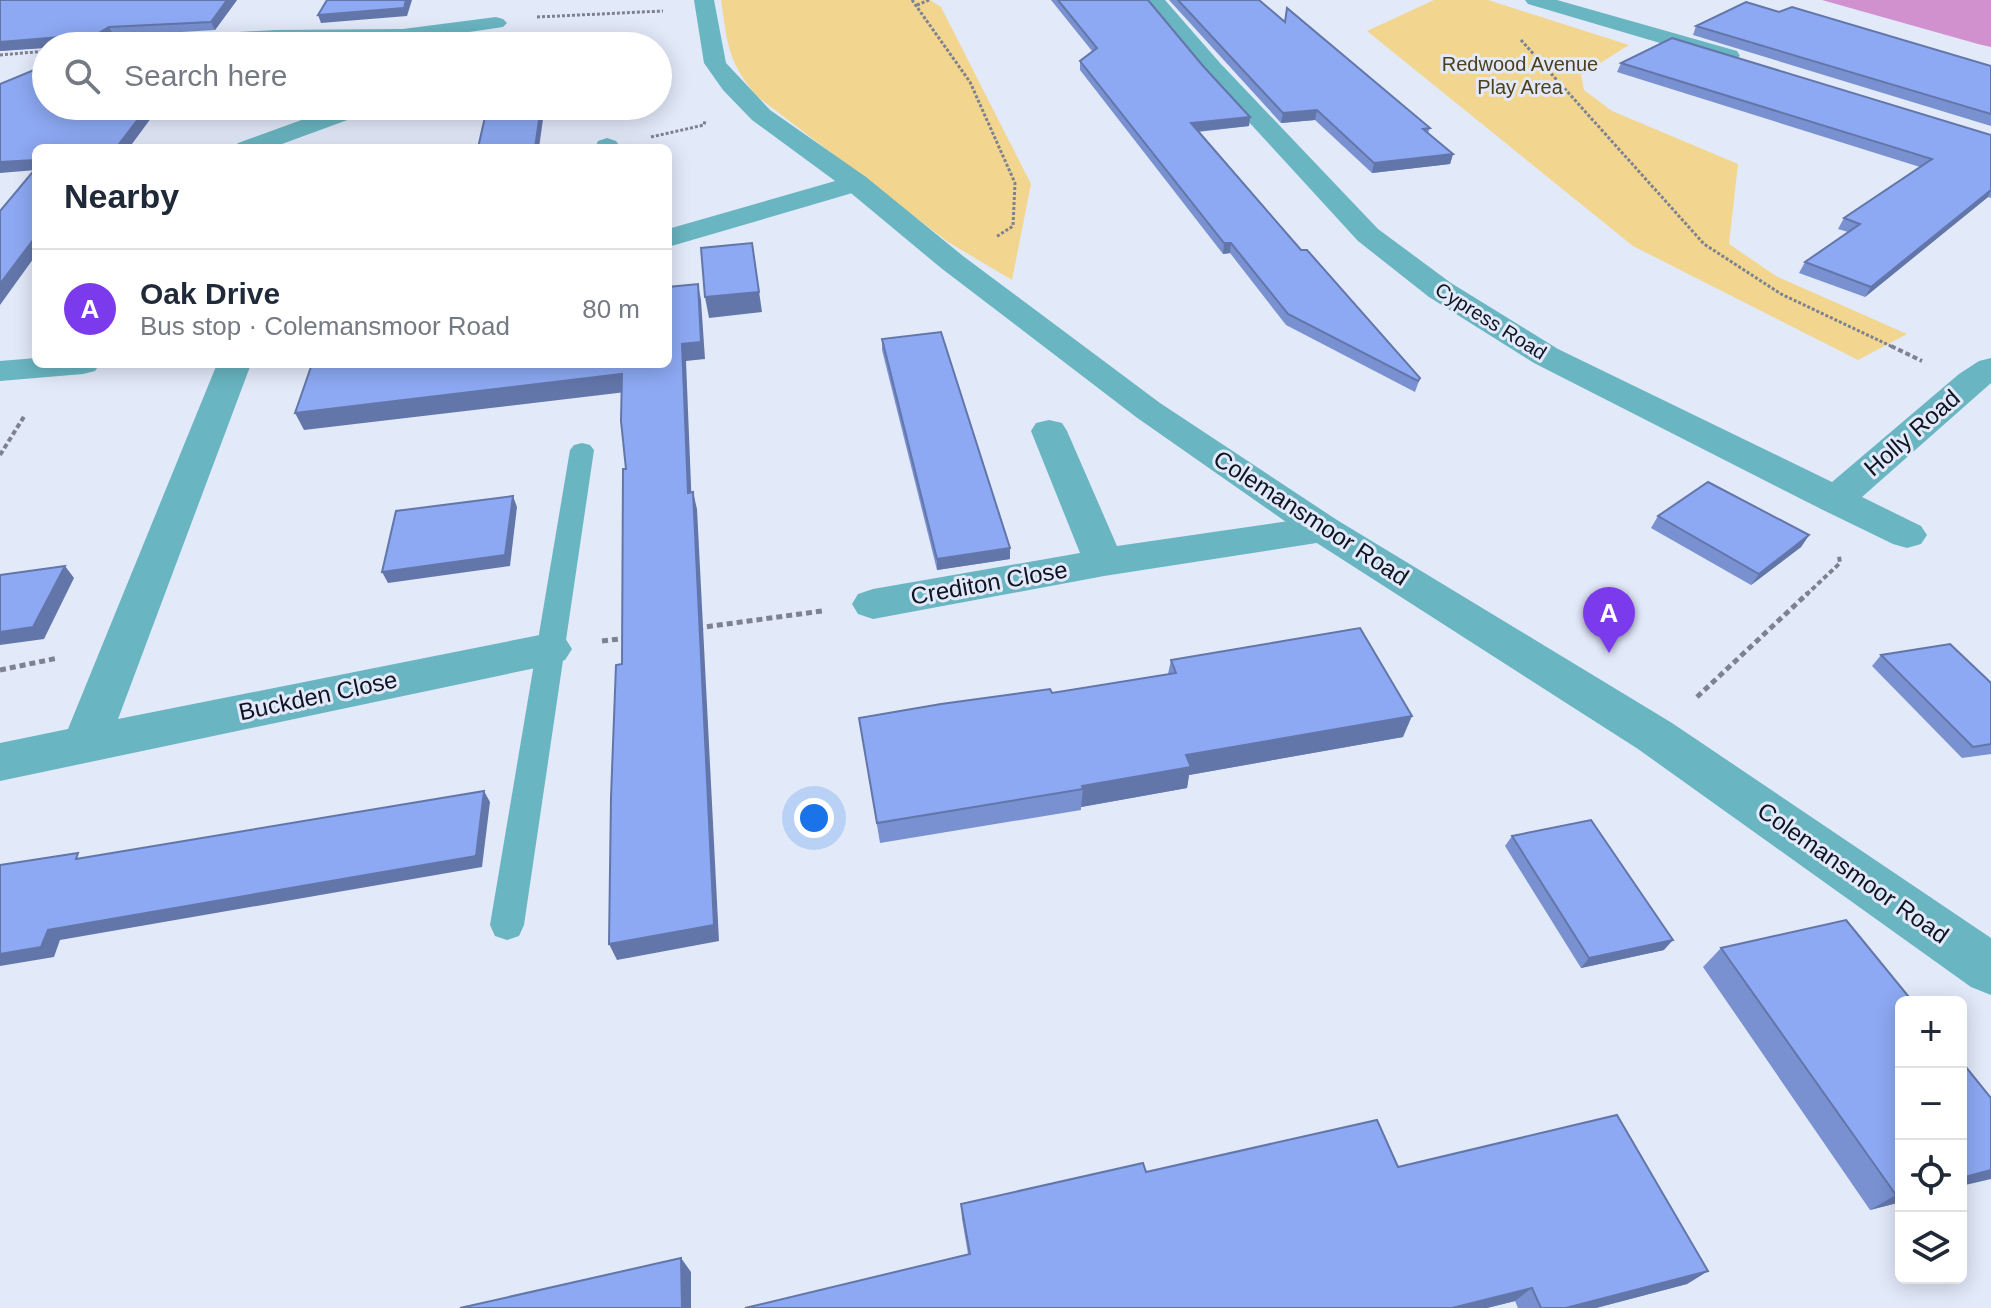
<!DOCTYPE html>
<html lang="en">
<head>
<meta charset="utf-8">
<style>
	body { margin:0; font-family:Arial,sans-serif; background:#f2f2f3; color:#1f2937 }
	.controls { position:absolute; right:24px; bottom:24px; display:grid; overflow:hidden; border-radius:12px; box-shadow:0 4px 20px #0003 }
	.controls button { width:72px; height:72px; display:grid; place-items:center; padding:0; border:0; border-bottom:2px solid #e0e1e3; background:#fff; color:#1f2937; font:40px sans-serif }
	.you { position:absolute; left:814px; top:818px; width:28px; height:28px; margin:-20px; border:6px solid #fff; border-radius:50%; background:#1a73e8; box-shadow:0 0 0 12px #1a73e833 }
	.badge { display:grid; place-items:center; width:52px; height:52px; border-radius:50%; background:#7c3aed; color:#fff; font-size:26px; font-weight:700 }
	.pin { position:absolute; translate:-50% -66px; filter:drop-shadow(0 2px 4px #0008) }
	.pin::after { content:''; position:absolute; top:42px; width:28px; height:24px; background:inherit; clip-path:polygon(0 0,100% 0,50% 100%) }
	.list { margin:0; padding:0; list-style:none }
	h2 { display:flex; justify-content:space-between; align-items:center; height:104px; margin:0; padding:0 32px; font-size:34px }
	h2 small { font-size:26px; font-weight:400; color:#747a83 }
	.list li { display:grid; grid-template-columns:52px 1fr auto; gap:24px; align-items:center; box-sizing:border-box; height:120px; padding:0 32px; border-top:2px solid #e0e1e3 }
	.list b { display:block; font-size:30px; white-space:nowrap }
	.list p { margin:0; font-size:26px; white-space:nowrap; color:#747a83 }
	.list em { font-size:26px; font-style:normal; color:#747a83 }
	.icon { flex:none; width:44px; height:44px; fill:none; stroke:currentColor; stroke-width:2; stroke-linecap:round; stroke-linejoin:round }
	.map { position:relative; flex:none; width:1991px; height:1308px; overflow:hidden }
	.search { position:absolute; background:#fff; box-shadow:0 4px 20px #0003; left:32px; top:32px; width:640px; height:88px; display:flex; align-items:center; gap:20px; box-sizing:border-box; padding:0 28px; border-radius:44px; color:#747a83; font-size:30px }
	.panel { position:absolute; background:#fff; box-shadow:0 4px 20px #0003; left:32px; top:144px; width:640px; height:224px; border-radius:12px }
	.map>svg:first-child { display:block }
	.green { fill:#f2d58f }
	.water { fill:#d191cf }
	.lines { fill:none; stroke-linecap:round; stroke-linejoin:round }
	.path-far2 { stroke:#7c8291; stroke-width:3; stroke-dasharray:3 2; stroke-linecap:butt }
	.path-far1 { stroke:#7c8291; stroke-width:4; stroke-dasharray:5 3; stroke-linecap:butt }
	.path { stroke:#7c8291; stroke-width:5; stroke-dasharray:6 4; stroke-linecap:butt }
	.service { fill:#69b5c1; fill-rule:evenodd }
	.minor { fill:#69b5c1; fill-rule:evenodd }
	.tertiary { fill:#69b5c1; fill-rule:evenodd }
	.wall { fill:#7991d1 }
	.shaded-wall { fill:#6376aa }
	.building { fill:#8da9f3; stroke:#6376aa; stroke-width:2 }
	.labels { text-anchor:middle; stroke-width:6; stroke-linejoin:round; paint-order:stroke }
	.far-park-label { font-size:20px; fill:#4d3f1a; stroke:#e2e9f9 }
	.far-street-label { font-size:20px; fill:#0f1422; stroke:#e2e9f9 }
	.street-label { font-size:24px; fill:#0f1422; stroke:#e2e9f9 }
</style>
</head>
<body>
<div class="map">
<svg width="1991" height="1308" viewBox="0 0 1991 1308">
	<rect width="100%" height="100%" fill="#e2e9f9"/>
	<g class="green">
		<path d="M721,0H930L941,7L1031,184L1012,280L948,242L758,97C728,64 727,42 721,0Z"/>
		<path d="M1434,0H1488L1629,45L1581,75L1584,90L1612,111L1738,164L1729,244L1776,276L1907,334L1858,360L1633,246L1367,31Z"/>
	</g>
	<path class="water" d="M1822,0H1991V47L1978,44Z"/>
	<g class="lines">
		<g class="path-far2">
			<path d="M912,0L970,82L1015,183L1013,226L996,237"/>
			<path d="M917,5L929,0"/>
			<path d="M537,17L663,11"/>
			<path d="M1521,40L1704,244L1781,294L1895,348"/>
			<path d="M0,55L46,51"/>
			<path d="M651,137L704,125L705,121"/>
		</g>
		<g class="path-far1">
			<path d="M1891,346L1922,361"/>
			<path d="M0,455L25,415"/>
			<path d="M1806,595L1840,563L1839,556"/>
		</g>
		<g class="path">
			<path d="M697,628L822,611"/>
			<path d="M602,641L628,638"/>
			<path d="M0,670L58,658"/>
			<path d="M1697,697L1808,593"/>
		</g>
		<path class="service" d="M582,443L590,445L594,450L524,925L519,936L507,940L495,936L490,925L570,450L574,445Z"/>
		<g class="minor">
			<path d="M1144,0H1165L1220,63L1378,229L1451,283L1558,349L1832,482L1959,374L1979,361L1991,358V383L1862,497L1921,526L1927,535L1921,544L1907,548L1893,544L1821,509L1534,363L1429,297L1358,241L1204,73Z"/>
			<path d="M1525,0H1557L1737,51L1740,56L1729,63L1721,61L1528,4Z"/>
			<path d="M496,17L503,19L507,23L503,27L415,40L417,46H395L394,42L103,46L114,39L275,30L403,29Z"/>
			<path d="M340,106H375L372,111L271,148H234L238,143Z"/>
			<path d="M607,138L616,141L621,148H595L598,141Z"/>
			<path d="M856,175L866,177L869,183L866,189L668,247V229Z"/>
			<path d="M36,358V364H100L95,371L83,374L0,381V361Z"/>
			<path d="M217,364H251L118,719L550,633L565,638L572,649L565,660L550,665L0,781V743L68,729Z"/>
			<path d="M1049,420L1062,423L1067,431L1117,546L1323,516L1337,520L1343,529L1337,538L1323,542L1104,576L873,619L858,614L852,604L858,594L873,589L1080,553L1031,431L1036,423Z"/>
		</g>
		<path class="tertiary" d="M694,0H714L726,63L770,110L866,177L963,256L1160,403L1337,520L1672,723L1991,938V995L1971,987L1638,749L1309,538L1136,417L941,268L846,189L752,120L723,90L704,63Z"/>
	</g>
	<g class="wall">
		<path d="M0,0H237L215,30L114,36L106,41L198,39L202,46H93L100,43L0,51Z"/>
		<path d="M1051,0H1148L1203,66L1250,117L1249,126L1198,132L1301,250L1420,378L1415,392L1286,325L1230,253L1223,254L1080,70V61L1092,51Z"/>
		<path d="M1169,0H1259L1285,22L1430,128L1428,133L1453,154L1450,164L1372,173L1315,120L1281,123Z"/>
		<path d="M1779,12L1991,66V126L1693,35L1696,26Z"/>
		<path d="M1621,63L1991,135V198L1988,197L1865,297L1799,273L1805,262L1848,232L1838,229L1844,218L1920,167L1617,72Z"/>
		<path d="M882,339L1010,548V559L937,570L882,350Z"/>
		<path d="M1658,516L1809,535L1801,547L1751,585L1651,528Z"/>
		<path d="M1881,655L1991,683V754L1962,758L1872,666Z"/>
		<path d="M1171,660L1403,737L1189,775L1187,788L1081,807V810L880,843L859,718L1052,693L1168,674Z"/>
		<path d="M1512,836L1664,950L1581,968L1505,846Z"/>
		<path d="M1721,948L1901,1002V1202L1870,1210L1703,967Z"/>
		<path d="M1398,1167L1708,1271L1687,1284L1596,1308H1518L1515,1301L1487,1308H745L968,1254L962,1219L961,1204L1146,1172Z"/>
	</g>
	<g class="shaded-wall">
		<path d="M227,0H237L215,30L211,22Z"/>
		<path d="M406,0H412L407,16L321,23L318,15Z"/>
		<path d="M109,27L114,36L102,43L64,46H46V48L0,51V42Z"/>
		<path d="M198,39L202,46H193Z"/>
		<path d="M148,106H160L129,148H116Z"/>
		<path d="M541,106H542L544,112L539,148H535Z"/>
		<path d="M1317,110L1315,120L1281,123L1283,113Z"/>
		<path d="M1250,117L1249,126L1190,132L1191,123Z"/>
		<path d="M1453,154L1450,164L1372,173L1374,163Z"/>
		<path d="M36,160V170L0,173V162Z"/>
		<path d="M1991,190L1988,197L1865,297L1871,287Z"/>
		<path d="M36,236V255L0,305V284Z"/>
		<path d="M752,243L762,312L709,318L705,297Z"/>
		<path d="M1224,243H1231L1230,253L1223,254Z"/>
		<path d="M698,284L701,300L705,359L686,361L692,510L688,493L682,344Z"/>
		<path d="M622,374L626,392L304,430L295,413Z"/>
		<path d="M693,492L697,509L719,941L617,960L609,944Z"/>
		<path d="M513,496L517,507L510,566L388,583L382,572Z"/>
		<path d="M1809,535L1801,547L1751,585L1759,574Z"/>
		<path d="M1010,548V559L937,570V559Z"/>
		<path d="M65,566L74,578L44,639L0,645V632Z"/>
		<path d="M1412,716L1403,737L1189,775L1187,788L1081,807L1083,789L1082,786L1186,755Z"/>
		<path d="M484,791L490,802L482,867L60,940L54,957L0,966V954L48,930Z"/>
		<path d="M1673,940L1664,950L1581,968L1589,958Z"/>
		<path d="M1991,1170V1179L1961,1186V1178Z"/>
		<path d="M1901,1194V1202L1870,1210L1896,1195Z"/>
		<path d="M681,1258L691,1272V1308H682Z"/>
		<path d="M1708,1271L1687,1284L1596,1308H1566Z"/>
		<path d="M1532,1288L1515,1301L1487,1308H1452Z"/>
	</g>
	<g class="building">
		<path d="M0,0H227L211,22L109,27L97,34L0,42Z"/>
		<path d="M327,0H406L404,8L318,15Z"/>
		<path d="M1058,0H1148L1203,66L1250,117L1191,123L1301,250H1307L1420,378L1418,381L1288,314L1231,243H1224L1080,61L1097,48Z"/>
		<path d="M1178,0H1259L1285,22L1287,8L1430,128L1423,129L1453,154L1374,163L1317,110L1283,113Z"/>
		<path d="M1746,2L1779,12L1792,7L1991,66V114L1696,26Z"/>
		<path d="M1672,38L1991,135V190L1871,287L1805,262L1860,224L1844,218L1932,159L1621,63Z"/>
		<path d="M198,39L193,46H93L108,40Z"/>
		<path d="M46,65V106H148L116,148H36V160L0,162V84Z"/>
		<path d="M505,106H541L535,148H478L487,108Z"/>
		<path d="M36,168V236L0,284V211Z"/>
		<path d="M752,243L759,292L705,297L701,248Z"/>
		<path d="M698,284L701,342L682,344L688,493L693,492L714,925L609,944L611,797L616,665L622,664L623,469H626L621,421L622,374L295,413L312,364H668V287Z"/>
		<path d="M941,332L1010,548L937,559L882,339Z"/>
		<path d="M1708,482L1809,535L1759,574L1658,516Z"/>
		<path d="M513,496L505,555L382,572L396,511Z"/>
		<path d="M65,566L33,627L0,632V575Z"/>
		<path d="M1360,628L1412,716L1186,755L1191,767L1082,786L1083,789L877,823L859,718L941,704L1050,689L1052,693L1176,673L1171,660Z"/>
		<path d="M1950,644L1991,683V744L1973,747L1881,655Z"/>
		<path d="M484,791L476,856L48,930L41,947L0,954V865L78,853L76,859Z"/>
		<path d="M1591,820L1673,940L1589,958L1512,836Z"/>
		<path d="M1846,920L1913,1002H1901V1194L1896,1195L1721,948Z"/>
		<path d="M1961,1061L1991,1098V1170L1961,1178Z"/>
		<path d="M1617,1115L1708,1271L1566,1308H1541L1532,1288L1452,1308H745L970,1254L961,1204L1143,1163L1146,1172L1377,1120L1398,1167Z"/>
		<path d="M681,1258L682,1308H460Z"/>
	</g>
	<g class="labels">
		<g class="far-park-label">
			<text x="1520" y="71">Redwood Avenue<tspan x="1520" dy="23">Play Area</tspan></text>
		</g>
		<g class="far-street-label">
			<text transform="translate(1491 321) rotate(32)" y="7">Cypress Road</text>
		</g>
		<g class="street-label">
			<text transform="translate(1912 433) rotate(-41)" y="8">Holly Road</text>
			<text transform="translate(1311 518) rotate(33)" y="8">Colemansmoor Road</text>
			<text transform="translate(989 583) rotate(-10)" y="8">Crediton Close</text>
			<text transform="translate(318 696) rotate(-12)" y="8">Buckden Close</text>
			<text transform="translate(1853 873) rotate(35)" y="8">Colemansmoor Road</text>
		</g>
	</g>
</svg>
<div class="controls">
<button>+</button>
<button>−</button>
<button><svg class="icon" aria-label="locate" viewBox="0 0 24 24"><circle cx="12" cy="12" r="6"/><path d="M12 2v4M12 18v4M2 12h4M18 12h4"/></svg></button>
<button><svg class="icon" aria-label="layers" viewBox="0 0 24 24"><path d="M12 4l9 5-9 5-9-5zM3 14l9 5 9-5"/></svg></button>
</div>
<div class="you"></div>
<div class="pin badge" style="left:1609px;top:653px">A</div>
<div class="search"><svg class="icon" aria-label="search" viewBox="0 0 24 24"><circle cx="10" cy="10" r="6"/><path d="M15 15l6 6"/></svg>Search here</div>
<section class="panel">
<h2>Nearby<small></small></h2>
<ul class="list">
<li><span class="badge">A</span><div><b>Oak Drive</b><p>Bus stop · Colemansmoor Road</p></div><em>80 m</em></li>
</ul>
</section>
</div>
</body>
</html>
